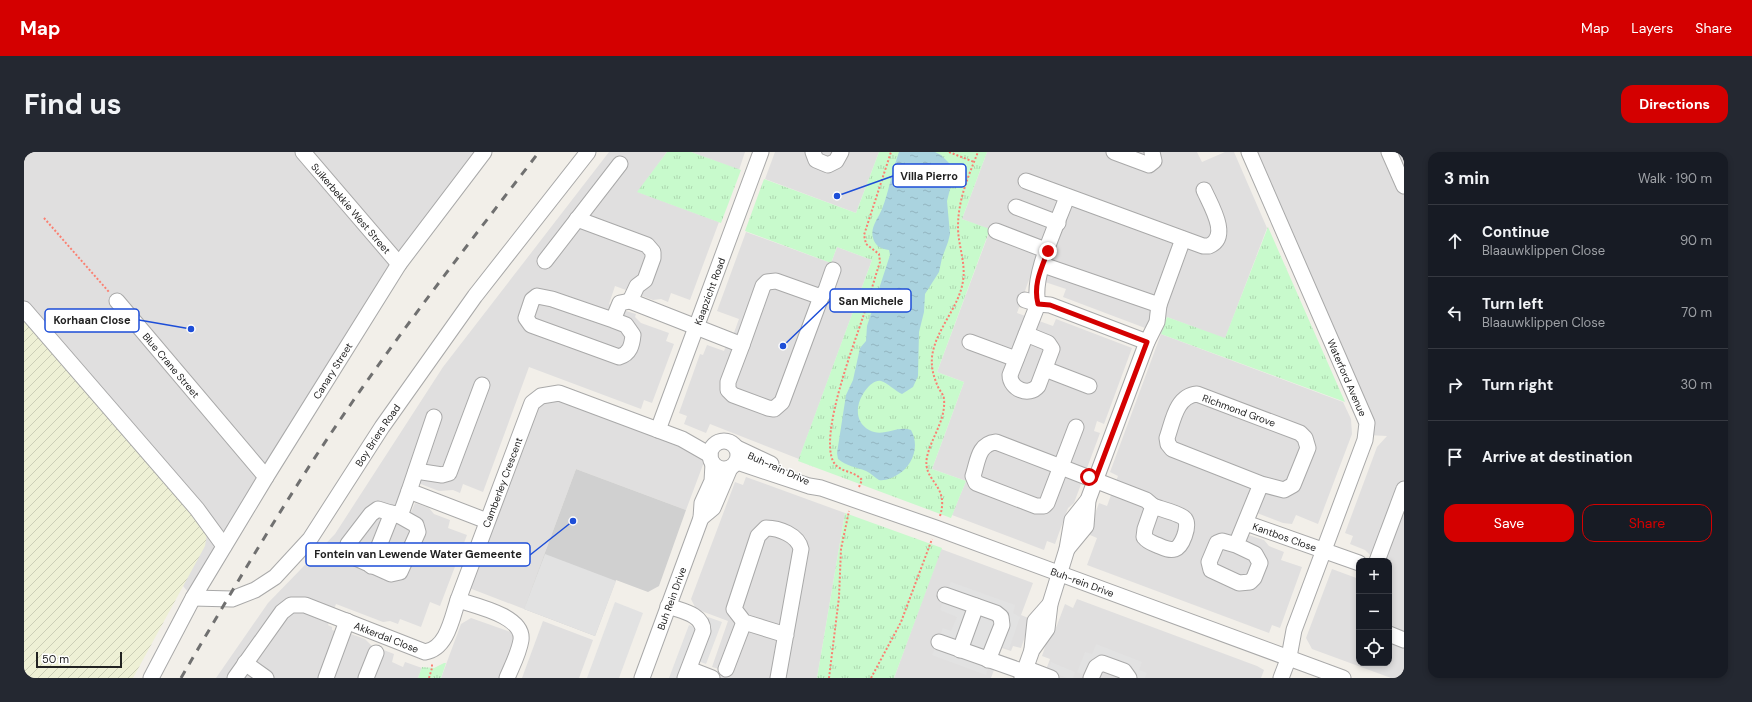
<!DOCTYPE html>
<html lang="en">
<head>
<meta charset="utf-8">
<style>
	body { margin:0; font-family:"DM Sans",sans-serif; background:#242831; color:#f1f3f6 }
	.controls { position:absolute; right:12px; bottom:12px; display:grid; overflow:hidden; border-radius:8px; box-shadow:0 2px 6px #0003 }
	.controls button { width:36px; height:36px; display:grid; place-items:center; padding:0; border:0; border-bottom:1px solid #363941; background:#171b24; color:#f1f3f6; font:20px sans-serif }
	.scale { position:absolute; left:12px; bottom:10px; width:86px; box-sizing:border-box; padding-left:4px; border:2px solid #222; border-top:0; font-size:11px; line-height:14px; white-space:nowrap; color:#222; -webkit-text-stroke:3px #fff; paint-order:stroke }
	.stop { position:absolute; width:12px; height:12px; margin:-9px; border:3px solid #d40000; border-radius:50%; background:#fff }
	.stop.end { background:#d40000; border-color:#fff; box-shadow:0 1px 4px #0008 }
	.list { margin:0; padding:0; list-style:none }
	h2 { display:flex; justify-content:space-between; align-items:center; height:52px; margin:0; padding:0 16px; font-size:17px }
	h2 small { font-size:13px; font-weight:400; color:#9ea1a6 }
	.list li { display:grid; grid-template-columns:26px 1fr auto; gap:12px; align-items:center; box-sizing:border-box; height:72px; padding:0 16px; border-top:1px solid #363941 }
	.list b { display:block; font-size:15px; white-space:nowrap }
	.list p { margin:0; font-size:13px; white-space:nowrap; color:#9ea1a6 }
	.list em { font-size:13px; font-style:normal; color:#9ea1a6 }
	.actions { display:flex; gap:8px; padding:12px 16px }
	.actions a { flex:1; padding:9px 0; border:1px solid #d40000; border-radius:12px; text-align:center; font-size:14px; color:#d40000 }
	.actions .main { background:#d40000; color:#fff }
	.icon { flex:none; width:22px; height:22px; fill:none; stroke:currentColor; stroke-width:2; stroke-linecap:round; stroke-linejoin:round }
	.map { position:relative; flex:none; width:1380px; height:526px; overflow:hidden; border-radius:12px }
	header { display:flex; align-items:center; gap:24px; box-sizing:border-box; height:56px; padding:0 20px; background:#d40000; color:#fff }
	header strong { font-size:19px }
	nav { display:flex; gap:22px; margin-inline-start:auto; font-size:14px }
	.intro { display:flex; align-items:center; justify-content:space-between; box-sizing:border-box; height:96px; padding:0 24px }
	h1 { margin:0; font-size:28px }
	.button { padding:10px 18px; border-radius:12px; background:#d40000; color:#fff; font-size:14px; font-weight:700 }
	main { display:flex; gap:24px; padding:0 24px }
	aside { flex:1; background:#171b24; border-radius:12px; box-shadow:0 2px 6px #0003 }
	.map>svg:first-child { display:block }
	.residential { fill:#e0dfdf }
	.religious { fill:#d0d0d0 }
	.farmland { fill:url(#farmland-furrows) }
	.park { fill:url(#park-tufts) }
	.parking { fill:#e2e2e2 }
	.water { fill:url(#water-ripples) }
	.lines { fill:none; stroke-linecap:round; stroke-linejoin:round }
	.minor-casing { stroke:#a9a9a9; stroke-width:17 }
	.path { stroke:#fa8072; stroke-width:2; stroke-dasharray:2 2; stroke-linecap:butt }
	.minor { stroke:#fff; stroke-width:15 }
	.rail { stroke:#707070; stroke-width:3; stroke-dasharray:8 8; stroke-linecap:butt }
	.route { stroke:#d40000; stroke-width:5 }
	.labels { text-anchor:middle; stroke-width:3; stroke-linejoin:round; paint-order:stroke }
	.street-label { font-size:10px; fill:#222; stroke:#fff }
	.leader { fill:none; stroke:#1d4ed8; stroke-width:1.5 }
	.callout-dot { fill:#1d4ed8; stroke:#fff; stroke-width:1.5 }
	.callout { fill:#fff; stroke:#1d4ed8; stroke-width:1.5 }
	.callout-label { font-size:11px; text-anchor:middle; font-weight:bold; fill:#222 }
</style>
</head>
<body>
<header>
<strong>Map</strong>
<nav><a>Map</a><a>Layers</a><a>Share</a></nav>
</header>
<div class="intro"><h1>Find us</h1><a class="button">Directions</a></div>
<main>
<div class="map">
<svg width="1380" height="526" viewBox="0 0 1380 526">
	<defs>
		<pattern id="farmland-furrows" width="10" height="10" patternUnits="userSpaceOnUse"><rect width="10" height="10" fill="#eef0d5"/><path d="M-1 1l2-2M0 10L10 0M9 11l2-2" fill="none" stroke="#ccceb7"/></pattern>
		<pattern id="park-tufts" width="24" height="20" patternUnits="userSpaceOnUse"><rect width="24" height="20" fill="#c8facc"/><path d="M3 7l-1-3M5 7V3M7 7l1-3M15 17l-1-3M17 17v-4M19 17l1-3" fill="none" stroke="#acd6af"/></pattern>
		<pattern id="water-ripples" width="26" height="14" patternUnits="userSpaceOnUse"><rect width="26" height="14" fill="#aad3df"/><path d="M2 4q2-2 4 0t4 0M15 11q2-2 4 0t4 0" fill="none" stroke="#92b5bf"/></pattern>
	</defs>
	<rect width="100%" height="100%" fill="#f2efe9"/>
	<g class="residential">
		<path d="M0,0H460L375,112L169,446L0,242Z"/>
		<path d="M585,0H643L614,40L695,70L666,148L647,141L644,150L637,147L629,148L591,134L585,152L587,153L586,157L599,158L612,162L611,165L617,171L645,181L642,189L650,192L628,251L620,248L617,257L505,215L459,340L439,332L436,341L429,338L415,339L394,331L373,354L387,360L391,351L405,356L410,362L426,368L424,376L443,383L416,454L406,450L397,475L376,467L374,472L366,469L359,470L312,452L304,473L308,475V478L311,479L313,477L341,487L347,493L370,502L368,510L379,515L381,510L398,516L394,526H192L244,451L311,382L419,215Z"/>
		<path d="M667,0H721L715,18Z"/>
		<path d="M751,0H855L832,61L741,27Z"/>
		<path d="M963,0H1173L1178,10L1201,0H1210L1243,76L1201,187L1143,165L1137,182L1039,145L1042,137L1006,125L993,161L1029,174L1032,167L1108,196L1080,272L1073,269L1070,279L1076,281L1050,351L1044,356L1031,392L1023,389L1020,398L928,363L942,329L908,317L940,230L913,220L966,78L938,67Z"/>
		<path d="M1226,0H1380V526H1367L1288,497L1282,486L1308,417L1335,427V511H1365V409H1348L1349,406L1341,398L1326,392L1329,384L1321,381L1353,295L1363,284L1343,283Z"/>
		<path d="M722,80L807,111L813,95L848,108L775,307L686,272L682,281L660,272L663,264L655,261L676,202L679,203L683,193L700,199L704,189H707L715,167L693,159Z"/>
		<path d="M1137,182L1319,250L1327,267L1328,282L1294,372L1272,363L1268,372L1259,371L1220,356L1212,379L1240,388L1245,394L1260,400L1257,408L1278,415L1256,476L1248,473L1245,481L1063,413L1073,386L1066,383L1068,376V370L1075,351L1083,354L1094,324L1086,320Z"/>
		<path d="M523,243L683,302L662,358L552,317L500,457L440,434L506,257Z"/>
		<path d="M722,325L821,361L793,526H692L695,517L688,515L704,469L672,457L667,447L711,330L719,333Z"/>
		<path d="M917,397L1009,431L997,463L1007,467L997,496L989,494L987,499L978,496L967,526H870Z"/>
		<path d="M1053,447L1233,514L1240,518L1237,526H1019L1026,507L1018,504L1024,486L1030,481L1041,452L1049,456Z"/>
		<path d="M447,466L498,484L484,526H417L437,472Z"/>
		<path d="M519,469L569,488L555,526H498Z"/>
	</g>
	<path class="religious" d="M552,317L662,358L635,434L624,440L592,428L571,484L500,457Z"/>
	<path class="farmland" d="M0,162L143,327L183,382L181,394L109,526H0Z"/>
	<g class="park">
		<path d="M643,0H667L717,18L697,71L613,40Z"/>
		<path d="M855,0H963L938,67L966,77L913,220L940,230L908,317L942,329L927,366L774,309L848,108L813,95L807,111L721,79L740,27L832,61Z"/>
		<path d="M1244,75L1321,250L1137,182L1143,165L1201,186Z"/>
		<path d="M821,361L918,396L870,526H793Z"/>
		<path d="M420,511H422L417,526H394L398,515L410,516Z"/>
	</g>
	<g class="parking">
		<path d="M521,402L592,429L571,484L500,457Z"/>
		<path d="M927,430L991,453L989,461L996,465L985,497L977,494L984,474L924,438Z"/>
		<path d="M919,449L935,455L934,457L943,461L933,489L916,484L919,476L927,479L933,465L916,458Z"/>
		<path d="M591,450L619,461L595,526H563Z"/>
		<path d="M684,465L698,470L682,512L668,507L661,526H645L665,473L679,478Z"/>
		<path d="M956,465L972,471L961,500L945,494Z"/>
		<path d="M1072,492L1118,510L1115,518L1123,521L1121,526H1111L1109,519L1103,513L1076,505L1066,510L1061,523L1053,520L1061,500L1068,502Z"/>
		<path d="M911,496L964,516L962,523L908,503Z"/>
		<path d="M1027,510L1051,520L1049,526H1043L1024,519Z"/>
	</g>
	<path class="water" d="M875,0H911L917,3L927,13L928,29L923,49L926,82L924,90L918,106L915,120L901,142L900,160L895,180L894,224L889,235L878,242C871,239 864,231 857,229C845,225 819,263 845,278C859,286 873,273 887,278C896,294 889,314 873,323C868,326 861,329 855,328C851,326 847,321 842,319C832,315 822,314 814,307L813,301L822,243L829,228L836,196L842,189L843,174L866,103L865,98C857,97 851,94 849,86C846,75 854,67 858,57C865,39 868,19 875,0Z"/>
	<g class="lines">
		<defs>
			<g id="minor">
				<path id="s1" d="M279,0L375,112"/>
				<path d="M789,0L792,8L804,13L812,9L817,0"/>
				<path d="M1090,0L1125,13L1130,9L1128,0"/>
				<path id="s2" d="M1225,0L1343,271L1341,288L1270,478L1265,505L1257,526"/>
				<path d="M1365,0L1380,34"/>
				<path d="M1002,29L1179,94H1185C1207,85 1186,52 1180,38"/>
				<path d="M992,55L1034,71"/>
				<path d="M553,67L623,93L629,100V106L621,128L613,134L606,149"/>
				<path d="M972,79L1024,99"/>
				<path d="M521,109L596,12"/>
				<path d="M1019,113L1135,153L1159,87"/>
				<path d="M1001,148L1014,152L1026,153L1123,190"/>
				<path id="s3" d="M93,149L242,325"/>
				<path d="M0,157L173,357L200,394"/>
				<path d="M589,168L602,173L609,183C608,193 606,202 595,205L507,173L502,166L508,148L513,144L528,147L589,168L596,151L606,149L718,193L704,230V238L709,243L744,256L750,257L758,250L797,145L802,138L809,118"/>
				<path d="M1002,182L1024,191L1028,197L1014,234C1005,245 986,237 986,223L1014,152C1007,124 1033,73 1043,45"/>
				<path d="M946,190L992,207"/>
				<path d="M718,193L739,134L743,130L752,129L797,145"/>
				<path d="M1021,217L1065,234"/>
				<path d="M410,265L385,339L463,369"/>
				<path d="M1052,275L1023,351L1020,354H1012L952,331L949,324C954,309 954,292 972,290L1037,315C1066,326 1094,337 1122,348L1129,354"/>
				<path id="s4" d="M634,278L737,0"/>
				<circle cx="700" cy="303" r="14"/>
				<path d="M713,296L747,312"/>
				<path id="s5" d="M713,310L785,334L797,336L912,376L1319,526"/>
				<path d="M392,319L418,323L425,321L458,233"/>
				<path d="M1129,354C1137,357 1157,362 1161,367C1166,374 1158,395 1151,397C1145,399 1138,395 1133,393C1128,391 1124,390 1120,385L1121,377Z"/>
				<path d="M376,364L392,373L394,380L376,420L367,422L327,404L323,396L324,392L347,362L354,357L376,364L385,339"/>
				<path d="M677,366L689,356L706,316"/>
				<path id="s6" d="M1222,371L1335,411"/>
				<path d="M1212,393L1198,389L1193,391L1185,410L1187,418L1215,431L1226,430L1230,426L1236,411L1231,402L1212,393L1237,332L1260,338L1269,333L1284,296L1281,286L1276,281L1173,242C1152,244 1149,269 1143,286L1144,292L1148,297L1237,332"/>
				<path d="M1043,397L1062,374L1064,348"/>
				<path d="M1353,409L1380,337"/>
				<path d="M347,414L368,361"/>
				<path d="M921,443L972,461L977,465L978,473L964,508"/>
				<path id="s7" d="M169,446L208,447L231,438L251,425L286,387L358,275L451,144L564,0"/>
				<path d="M644,454C657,459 679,462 679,479L661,526"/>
				<path d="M1365,482L1380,488"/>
				<path d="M915,490L1000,520"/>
				<path d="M1008,497L1011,469L1026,452"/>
				<path d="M936,498L952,454"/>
				<path d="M221,511L242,526"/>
				<path d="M1001,516L1027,526"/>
				<path d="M665,517L688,526"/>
				<path d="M702,517L720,470"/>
				<path id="s8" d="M127,526L169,446L242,325L375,112L460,0"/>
				<path id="s9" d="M211,526L258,460L267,453H281L401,500C423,497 428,466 434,448"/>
				<path d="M302,526L323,469"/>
				<path d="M342,526L352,501"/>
				<path id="s10" d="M483,526C488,514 495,501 497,488C500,464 452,454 434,448L508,251L517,244L535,241L658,287L686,303"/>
				<path id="s11" d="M618,526L677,366L678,351L688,329L689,312"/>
				<path d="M754,526L777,397C774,383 755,376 742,376L734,384L710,457L720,470L762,483"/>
				<path d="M998,526L1008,498L1023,477L1026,452L1043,397L1048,368L1064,348L1123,190L1133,170L1135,153"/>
				<path d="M1067,526L1072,515L1078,511L1100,519L1105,526"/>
			</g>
		</defs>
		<use href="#minor" class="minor-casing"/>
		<g class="path">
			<path d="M925,0L950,10"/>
			<path d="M20,66L85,140"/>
			<path d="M835,335L838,328C830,318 815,321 809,309C796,281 829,195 839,165C845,147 850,128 856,110L855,102L842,92L840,83L867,0"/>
			<path d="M916,364C926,332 898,330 903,305C907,286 922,268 920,247C920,244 917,240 915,237C910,226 907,217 908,205C911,178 935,156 939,129C942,111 934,93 934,75C934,48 944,25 954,0"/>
			<path d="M405,526L408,516V512"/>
			<path d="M805,526L815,445L817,397L825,359"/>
			<path d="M847,526L877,470L908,387"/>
		</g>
		<use href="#minor" class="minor"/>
		<path class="rail" d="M157,526C212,432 267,338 329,249C388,164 452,82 515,0"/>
	</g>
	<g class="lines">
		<path class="route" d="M1024,99C1017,117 1009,133 1014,152L1026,153L1123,190L1071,328L1065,325"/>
	</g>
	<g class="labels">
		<g class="street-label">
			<text dy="4" stroke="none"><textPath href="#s1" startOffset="74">Suikerbekkie West Street</textPath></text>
			<text dy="4" stroke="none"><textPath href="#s4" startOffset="148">Kaapzicht Road</textPath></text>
			<text dy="4" stroke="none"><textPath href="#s3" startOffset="84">Blue Crane Street</textPath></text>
			<text dy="4" stroke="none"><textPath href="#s8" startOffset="357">Canary Street</textPath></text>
			<text dy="4" stroke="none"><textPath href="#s2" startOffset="246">Waterford Avenue</textPath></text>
			<text transform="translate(1215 258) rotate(20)" y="4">Richmond Grove</text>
			<text dy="4" stroke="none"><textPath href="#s7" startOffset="263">Boy Briers Road</textPath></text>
			<text transform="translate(755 316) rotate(24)" y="4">Buh-rein Drive</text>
			<text dy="4" stroke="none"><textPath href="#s10" startOffset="246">Camberley Crescent</textPath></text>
			<text dy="4" stroke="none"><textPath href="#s6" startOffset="41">Kantbos Close</textPath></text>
			<text dy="4" stroke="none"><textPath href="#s5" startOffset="366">Buh-rein Drive</textPath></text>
			<text dy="4" stroke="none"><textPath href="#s11" startOffset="85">Buh Rein Drive</textPath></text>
			<text dy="4" stroke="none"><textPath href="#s9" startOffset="194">Akkerdal Close</textPath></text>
		</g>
	</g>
	<path class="leader" d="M813 44L869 24M759 194L806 149M167 177L115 168M549 369L506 403"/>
	<g class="callout-dot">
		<circle cx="813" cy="44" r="4"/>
		<circle cx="759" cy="194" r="4"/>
		<circle cx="167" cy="177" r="4"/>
		<circle cx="549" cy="369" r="4"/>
	</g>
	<g class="callout">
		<rect x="869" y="12" width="73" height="23" rx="4"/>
		<rect x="806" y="137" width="81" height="23" rx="4"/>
		<rect x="21" y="157" width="94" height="23" rx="4"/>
		<rect x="282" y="391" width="224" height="23" rx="4"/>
	</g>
	<g class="callout-label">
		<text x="905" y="28">Villa Pierro</text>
		<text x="847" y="153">San Michele</text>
		<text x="68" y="172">Korhaan Close</text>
		<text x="394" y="406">Fontein van Lewende Water Gemeente</text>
	</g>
</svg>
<div class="controls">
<button>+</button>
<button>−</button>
<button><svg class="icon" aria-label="locate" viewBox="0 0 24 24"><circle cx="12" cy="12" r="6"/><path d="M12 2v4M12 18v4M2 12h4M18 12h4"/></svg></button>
</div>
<div class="scale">50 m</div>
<div class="stop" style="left:1065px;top:325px"></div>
<div class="stop end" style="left:1024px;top:99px"></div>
</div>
<aside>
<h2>3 min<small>Walk · 190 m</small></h2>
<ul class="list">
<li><svg class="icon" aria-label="ahead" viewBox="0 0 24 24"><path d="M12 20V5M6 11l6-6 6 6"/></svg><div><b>Continue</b><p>Blaauwklippen Close</p></div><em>90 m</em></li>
<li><svg class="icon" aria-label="left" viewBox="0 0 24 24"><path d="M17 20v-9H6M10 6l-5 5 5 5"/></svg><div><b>Turn left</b><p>Blaauwklippen Close</p></div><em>70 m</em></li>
<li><svg class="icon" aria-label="right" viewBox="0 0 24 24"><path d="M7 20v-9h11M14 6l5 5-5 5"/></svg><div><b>Turn right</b></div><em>30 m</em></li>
<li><svg class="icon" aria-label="arrive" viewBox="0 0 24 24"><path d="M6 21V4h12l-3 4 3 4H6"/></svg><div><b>Arrive at destination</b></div></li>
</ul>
<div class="actions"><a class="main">Save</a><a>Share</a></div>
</aside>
</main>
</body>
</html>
